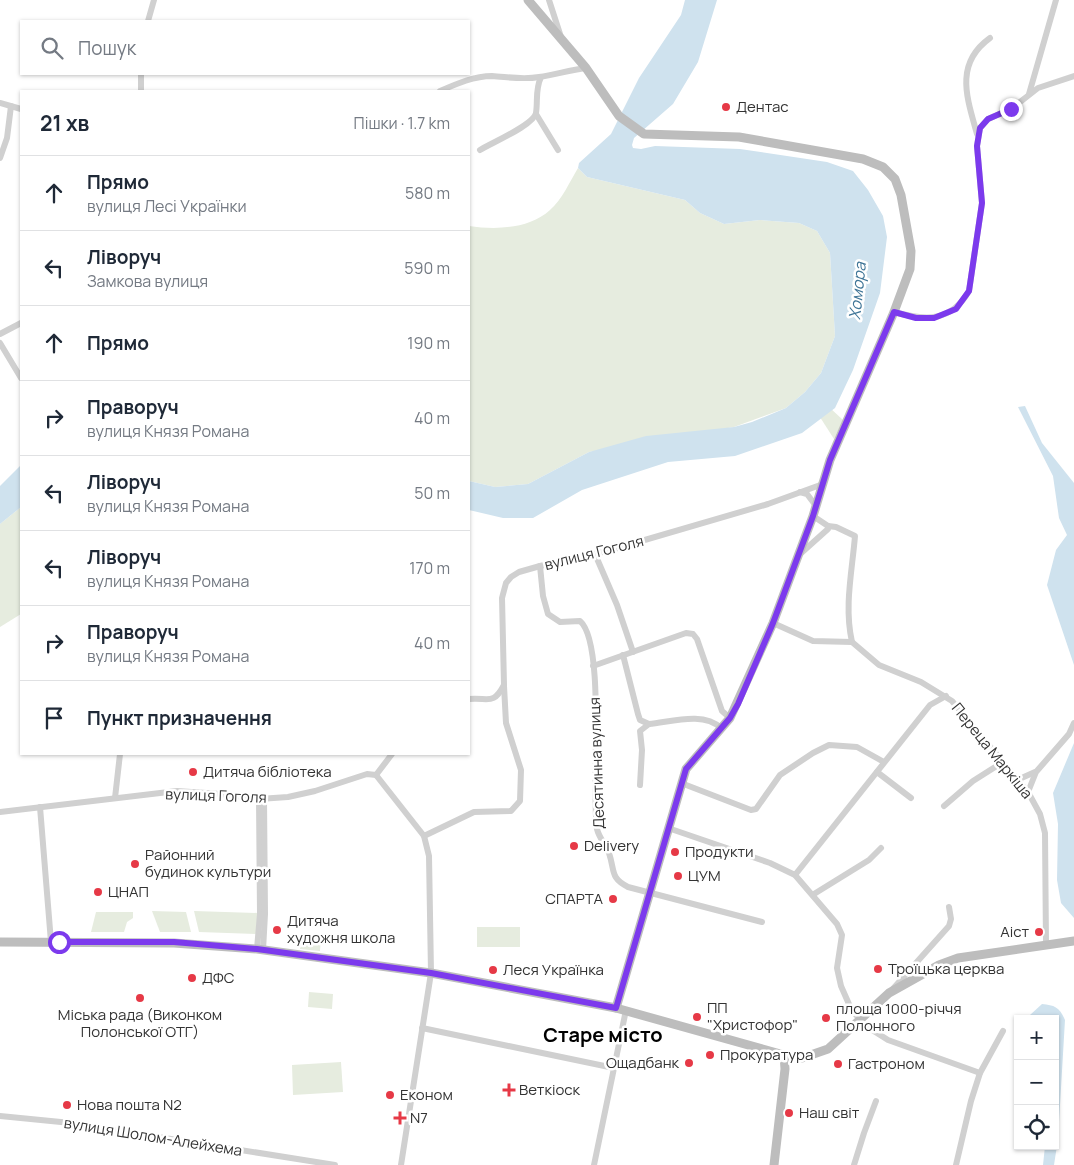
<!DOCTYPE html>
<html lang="uk">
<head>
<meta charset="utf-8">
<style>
	body { margin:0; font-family:Manrope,sans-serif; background:#f6f6f7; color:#1f2937 }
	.controls { position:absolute; right:15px; bottom:15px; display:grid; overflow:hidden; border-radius:0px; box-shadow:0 1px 4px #0004 }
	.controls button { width:45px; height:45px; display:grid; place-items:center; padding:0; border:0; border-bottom:1px solid #e0e1e3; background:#fff; color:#1f2937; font:25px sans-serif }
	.stop { position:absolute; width:15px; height:15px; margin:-11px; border:4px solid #7c3aed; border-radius:50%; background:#fff }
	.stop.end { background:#7c3aed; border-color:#fff; box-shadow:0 1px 5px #0008 }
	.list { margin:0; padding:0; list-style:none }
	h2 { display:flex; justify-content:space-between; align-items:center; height:65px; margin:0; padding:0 20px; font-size:21px }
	h2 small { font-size:16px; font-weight:400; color:#747a83 }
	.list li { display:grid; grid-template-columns:32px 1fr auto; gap:15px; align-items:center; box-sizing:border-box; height:75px; padding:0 20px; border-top:1px solid #e0e1e3 }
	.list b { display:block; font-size:19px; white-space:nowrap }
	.list p { margin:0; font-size:16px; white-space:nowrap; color:#747a83 }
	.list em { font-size:16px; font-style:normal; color:#747a83 }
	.icon { flex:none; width:28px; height:28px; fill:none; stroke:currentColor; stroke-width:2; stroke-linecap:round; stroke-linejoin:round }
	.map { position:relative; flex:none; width:1074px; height:1165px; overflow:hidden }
	.search { position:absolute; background:#fff; box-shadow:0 1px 4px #0004; left:20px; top:20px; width:450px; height:55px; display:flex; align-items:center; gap:12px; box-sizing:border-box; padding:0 18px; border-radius:0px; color:#747a83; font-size:19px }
	.panel { position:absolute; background:#fff; box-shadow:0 1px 4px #0004; left:20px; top:90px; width:450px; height:665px; border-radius:0px }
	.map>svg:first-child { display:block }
	.green { fill:#e6ecdf }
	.water { fill:#cfe2ee }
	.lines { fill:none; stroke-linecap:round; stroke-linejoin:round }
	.street { stroke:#d0d0d0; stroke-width:6 }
	.secondary { stroke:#bdbdbd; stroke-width:9 }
	.route { stroke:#7c3aed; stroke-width:6 }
	.poi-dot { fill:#e63946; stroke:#fff; stroke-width:2 }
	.labels { text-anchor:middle; stroke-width:5; stroke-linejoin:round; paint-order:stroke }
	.poi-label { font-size:15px; fill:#333; stroke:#fff; text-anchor:start }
	.street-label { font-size:15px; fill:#333; stroke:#fff }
	.water-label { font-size:16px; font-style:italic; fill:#3f7597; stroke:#fff }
	.district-label { font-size:20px; font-weight:bold; fill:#000; stroke:#fff }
</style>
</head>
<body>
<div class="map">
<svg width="1074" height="1165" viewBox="0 0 1074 1165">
	<rect width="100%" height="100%" fill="#fff"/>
	<g class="green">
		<path d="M578,168L587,177L685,200L700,213L724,224L760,220L799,223L817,231L830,253L835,336L821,373L805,392L786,408L734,427L589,452L528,484L495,487L469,481V226C496,230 529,229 550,210C562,200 570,181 578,168Z"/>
		<path d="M829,407L843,420L834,439L818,414Z"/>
		<path d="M21,507V614L0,627V524Z"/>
		<path d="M152,911L186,912L191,932H160Z"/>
		<path d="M194,911L259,913L258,934L199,932Z"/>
		<path d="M96,912H133V918L127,922L124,932H91Z"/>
		<rect x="477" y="927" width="43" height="20"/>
		<path d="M302,935L321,937L320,951L300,949Z"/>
		<path d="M309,992L333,994L332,1009L308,1007Z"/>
		<path d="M341,1062L343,1092L293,1095L292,1065Z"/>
	</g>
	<g class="water">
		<path d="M685,0H717L698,62L673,104L634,138L632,145L633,148L641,149L655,146L740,149L827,162L853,171L868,190L883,216L887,237L880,293L853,370L835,408L802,433L735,456L668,462L582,490L533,518H503L469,510V481L495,487L528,484L589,452L646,436L734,427L752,422L786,408L805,392L821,373L835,336L830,253L817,231L799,223L760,220L724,224L700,213L685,200L587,177L578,168L579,163L611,134L639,78L681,15Z"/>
		<path d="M1025,406L1042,443L1074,483V665L1047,585L1056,550L1067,535L1059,518L1053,476L1018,407Z"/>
		<path d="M21,465V507L0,524V486Z"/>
		<path d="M1074,743V918L1061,903L1057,880L1058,824L1053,793Z"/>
		<path d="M1042,1004C1055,1005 1060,1008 1065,1020L1058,1139L1054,1165H1043L1045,1146H1055V1019H1029L1030,1015Z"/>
	</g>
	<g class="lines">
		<g class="street">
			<path d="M549,0L561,37"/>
			<path d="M148,21L154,0"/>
			<path d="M141,91V74"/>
			<path d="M440,91C456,84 474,76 492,76C508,77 523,80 539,77C555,75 569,70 586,68"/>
			<path d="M1029,94L1056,0"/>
			<path d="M0,103L21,109"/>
			<path d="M536,114L558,150"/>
			<path d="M977,134C967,98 954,64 990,38"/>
			<path d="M480,150C491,143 534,125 536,113C538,100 535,90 541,77"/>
			<path d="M0,158L7,138L11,106"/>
			<path d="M894,312C926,321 951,322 969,291L982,203L977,146L980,128L988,119L1011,109L1038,88L1074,76"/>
			<path d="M0,334L21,323"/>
			<path d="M0,343L21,378"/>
			<path d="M800,492L807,494L816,506"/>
			<path d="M828,526L836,527L855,536C852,572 844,607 852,642"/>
			<path d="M595,554L617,605L633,652"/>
			<path d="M799,555L828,529V526L813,516"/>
			<path d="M540,566L543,596L548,614L560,622L580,621C606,643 591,791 597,829C599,838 606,845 609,853C615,871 610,878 628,887L762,922"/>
			<path d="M773,623L813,641L852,642L879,665L921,682L952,701L1028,792L1040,814L1045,833L1046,945"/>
			<path d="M623,655L638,714L640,720L649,724"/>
			<path d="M593,666L686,633L693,634L697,639L722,711L730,718"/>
			<path d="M469,699C488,697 493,706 504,685L502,598L506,583L511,577L519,572L540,566L607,551L768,504L823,484"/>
			<path d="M877,772L911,798"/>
			<path d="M376,775L424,836L429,856L431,973L401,1165"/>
			<path d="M376,775L392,754"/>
			<path d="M1017,780L1035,772"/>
			<path d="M681,783L751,810L756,809L780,775L813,753L829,745L857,747L884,762"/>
			<path d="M640,785L642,750L640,731L649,724C671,722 703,711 721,728"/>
			<path d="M1028,792L1036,772L1069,734L1074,723"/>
			<path d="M115,798L120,754"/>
			<path d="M944,806L973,781L1003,762"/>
			<path d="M40,807L51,942"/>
			<path d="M0,812L177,791L221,794L259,799L288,797L315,791L367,774L376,775"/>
			<path d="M668,828L770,863L795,875L837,924L842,935L837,968L841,986L852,1011L860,1019"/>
			<path d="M424,836L474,812L511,811L520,801L521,770L506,723L504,686"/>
			<path d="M795,875L930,705L946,696"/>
			<path d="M814,894L869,860L881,848"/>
			<path d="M257,949L260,914L259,799"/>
			<path d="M263,950L265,914L264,799"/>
			<path d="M891,991L949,926L951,919L949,907"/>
			<path d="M858,1021L888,1040L980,1073"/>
			<path d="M422,1028L614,1068"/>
			<path d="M0,1116L71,1123L335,1165"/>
			<path d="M594,1165L626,1010"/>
			<path d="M854,1165L864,1133L876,1101"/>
			<path d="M956,1165L971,1101L980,1073L1003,1031"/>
		</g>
		<g class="secondary">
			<path d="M528,0L586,68L619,116L644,134L739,137L863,159L883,167L895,179L901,195L911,251L910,269L894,312L830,460L813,516L773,623L730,718L686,769L616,1008"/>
			<path d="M0,942L174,943L257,949L431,973L616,1008L784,1055L802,1058L828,1049L889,993L939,965L958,958L1074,941"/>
			<path d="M774,1165L785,1069L784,1055"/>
		</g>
	</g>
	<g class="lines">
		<path class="route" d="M59,942H174L257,949L431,973L616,1008L686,769L730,718L738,704L773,623L813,516L830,460L894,312L916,318H934L956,309L969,291L982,203L977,146L980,128L988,119L1011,109"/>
	</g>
	<g class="poi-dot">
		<circle cx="726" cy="107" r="5"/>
		<circle cx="193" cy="772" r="5"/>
		<circle cx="574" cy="846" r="5"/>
		<circle cx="675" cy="852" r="5"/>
		<circle cx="135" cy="864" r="5"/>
		<circle cx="678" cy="876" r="5"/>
		<circle cx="98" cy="892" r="5"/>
		<circle cx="613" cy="899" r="5"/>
		<circle cx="277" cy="930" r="5"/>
		<circle cx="1039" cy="932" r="5"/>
		<circle cx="878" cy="969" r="5"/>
		<circle cx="493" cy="970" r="5"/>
		<circle cx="192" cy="978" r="5"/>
		<circle cx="140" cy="998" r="5"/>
		<circle cx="697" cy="1017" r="5"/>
		<circle cx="826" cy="1018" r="5"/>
		<circle cx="710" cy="1055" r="5"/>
		<circle cx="689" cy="1063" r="5"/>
		<circle cx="838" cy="1064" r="5"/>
		<path d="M506.5 1082.5h5v5h5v5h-5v5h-5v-5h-5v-5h5z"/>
		<circle cx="390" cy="1095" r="5"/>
		<circle cx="67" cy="1105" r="5"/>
		<circle cx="789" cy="1113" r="5"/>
		<path d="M397.5 1110.5h5v5h5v5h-5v5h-5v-5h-5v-5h5z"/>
	</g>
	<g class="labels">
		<g class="poi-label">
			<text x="736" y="112">Дентас</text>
			<text x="203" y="777">Дитяча бібліотека</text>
			<text x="584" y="851">Delivery</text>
			<text x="685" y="857">Продукти</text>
			<text x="145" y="860">Районний<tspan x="145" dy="17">будинок культури</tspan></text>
			<text x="688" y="881">ЦУМ</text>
			<text x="108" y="897">ЦНАП</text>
			<text x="603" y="904" text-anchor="end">СПАРТА</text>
			<text x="287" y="926">Дитяча<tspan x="287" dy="17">художня школа</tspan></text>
			<text x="1029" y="937" text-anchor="end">Аіст</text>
			<text x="888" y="974">Троїцька церква</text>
			<text x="503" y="975">Леся Українка</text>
			<text x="202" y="983">ДФС</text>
			<text x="707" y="1013">ПП<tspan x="707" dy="17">"Христофор"</tspan></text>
			<text x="836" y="1014">площа 1000-річчя<tspan x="836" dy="17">Полонного</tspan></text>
			<text x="140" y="1020" text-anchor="middle">Міська рада (Виконком<tspan x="140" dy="17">Полонської ОТГ)</tspan></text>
			<text x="720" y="1060">Прокуратура</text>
			<text x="679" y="1068" text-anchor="end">Ощадбанк</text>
			<text x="848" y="1069">Гастроном</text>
			<text x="519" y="1095">Веткіоск</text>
			<text x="400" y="1100">Економ</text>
			<text x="77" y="1110">Нова пошта N2</text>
			<text x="799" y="1118">Наш світ</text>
			<text x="410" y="1123">N7</text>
		</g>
		<g class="street-label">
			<text transform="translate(594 553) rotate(-14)" y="5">вулиця Гоголя</text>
			<text transform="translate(992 751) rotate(51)" y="5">Переца Маркіша</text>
			<text transform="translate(597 763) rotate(-92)" y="5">Десятинна вулиця</text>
			<text transform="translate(216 796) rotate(2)" y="5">вулиця Гоголя</text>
			<text transform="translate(153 1137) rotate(9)" y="5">вулиця Шолом-Алейхема</text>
		</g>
		<g class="water-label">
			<text transform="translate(857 291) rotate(-84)" y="6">Хомора</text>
		</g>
		<g class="district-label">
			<text x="603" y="1042">Старе місто</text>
		</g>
	</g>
</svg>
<div class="controls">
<button>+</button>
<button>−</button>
<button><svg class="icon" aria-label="locate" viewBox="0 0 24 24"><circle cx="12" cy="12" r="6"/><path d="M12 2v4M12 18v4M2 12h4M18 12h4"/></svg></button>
</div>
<div class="stop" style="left:59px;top:942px"></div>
<div class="stop end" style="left:1011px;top:109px"></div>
<div class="search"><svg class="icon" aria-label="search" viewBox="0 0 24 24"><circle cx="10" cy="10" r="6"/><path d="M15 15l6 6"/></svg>Пошук</div>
<section class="panel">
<h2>21 хв<small>Пішки · 1.7 km</small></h2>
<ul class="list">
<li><svg class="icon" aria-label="ahead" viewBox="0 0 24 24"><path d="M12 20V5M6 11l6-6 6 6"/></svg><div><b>Прямо</b><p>вулиця Лесі Українки</p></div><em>580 m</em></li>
<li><svg class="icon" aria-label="left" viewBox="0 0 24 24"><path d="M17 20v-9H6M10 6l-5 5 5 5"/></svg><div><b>Ліворуч</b><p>Замкова вулиця</p></div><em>590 m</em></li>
<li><svg class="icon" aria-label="ahead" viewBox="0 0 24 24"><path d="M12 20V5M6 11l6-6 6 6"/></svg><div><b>Прямо</b></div><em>190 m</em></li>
<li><svg class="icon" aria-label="right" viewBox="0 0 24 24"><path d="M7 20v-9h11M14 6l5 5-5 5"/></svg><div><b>Праворуч</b><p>вулиця Князя Романа</p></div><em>40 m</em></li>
<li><svg class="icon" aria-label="left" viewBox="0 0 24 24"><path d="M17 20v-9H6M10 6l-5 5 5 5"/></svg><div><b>Ліворуч</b><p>вулиця Князя Романа</p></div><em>50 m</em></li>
<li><svg class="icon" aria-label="left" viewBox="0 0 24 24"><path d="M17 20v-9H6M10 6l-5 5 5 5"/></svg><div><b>Ліворуч</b><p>вулиця Князя Романа</p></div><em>170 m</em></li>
<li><svg class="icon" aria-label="right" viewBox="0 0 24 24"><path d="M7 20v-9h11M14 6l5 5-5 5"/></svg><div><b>Праворуч</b><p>вулиця Князя Романа</p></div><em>40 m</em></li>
<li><svg class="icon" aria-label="arrive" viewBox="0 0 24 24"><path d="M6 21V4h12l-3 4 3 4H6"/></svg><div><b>Пункт призначення</b></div></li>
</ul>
</section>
</div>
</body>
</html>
